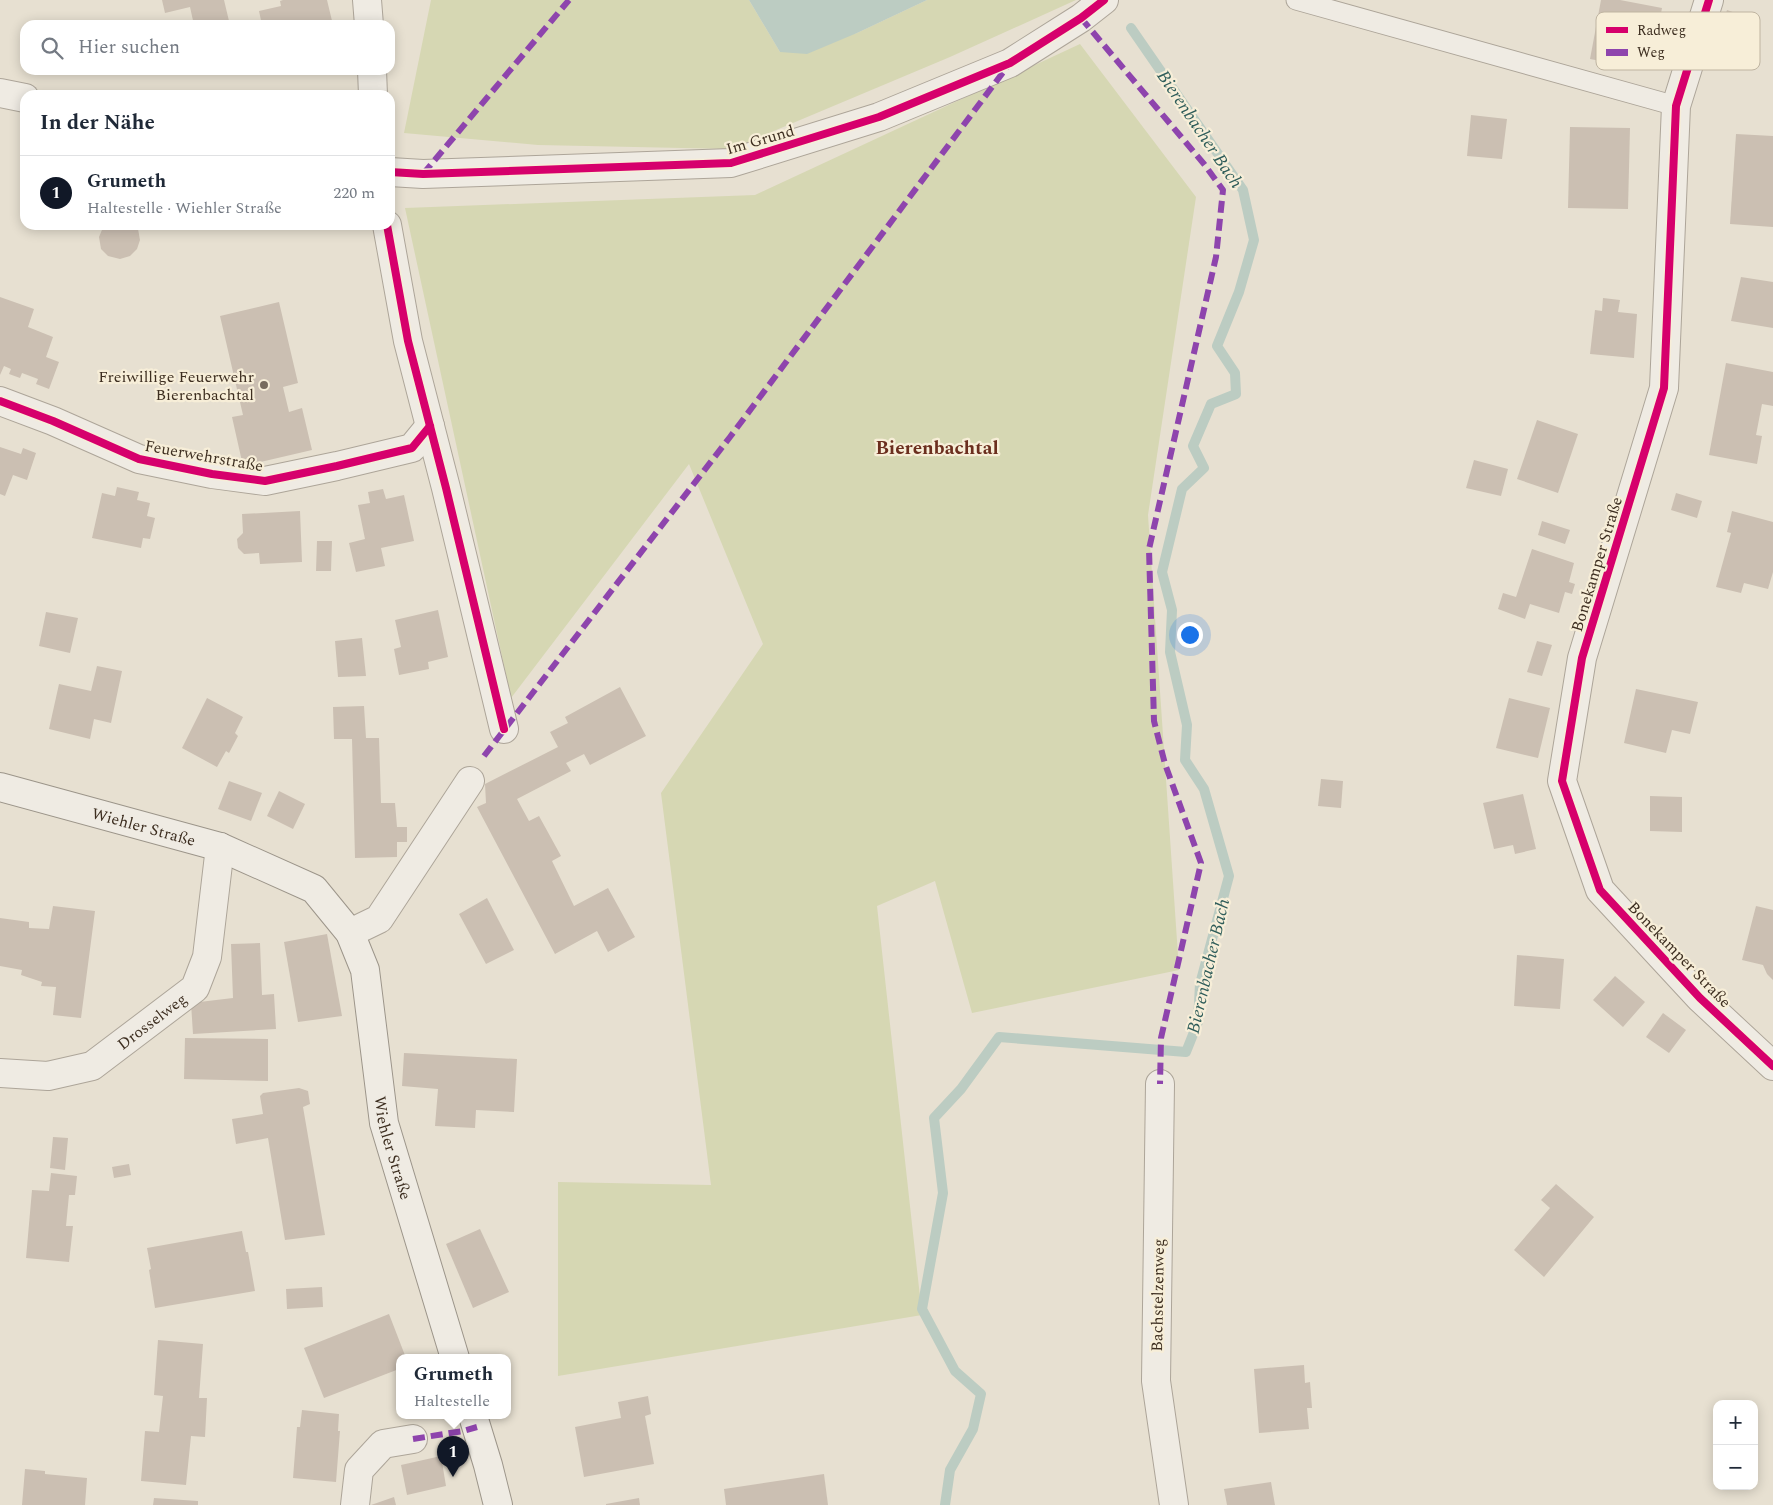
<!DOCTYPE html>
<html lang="de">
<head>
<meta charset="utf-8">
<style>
	body { margin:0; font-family:Spectral,serif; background:#f6f6f7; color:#1f2937 }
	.controls { position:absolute; right:15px; bottom:15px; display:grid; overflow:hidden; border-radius:10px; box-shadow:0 2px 12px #0003 }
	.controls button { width:45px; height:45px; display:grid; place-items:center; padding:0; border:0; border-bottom:1px solid #e0e1e3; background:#fff; color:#1f2937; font:25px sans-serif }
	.you { position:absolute; left:1189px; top:634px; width:18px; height:18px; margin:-12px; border:4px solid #fff; border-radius:50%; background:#1a73e8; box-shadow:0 0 0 8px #1a73e833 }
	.badge { display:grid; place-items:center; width:32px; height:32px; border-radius:50%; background:#111827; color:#fff; font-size:16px; font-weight:700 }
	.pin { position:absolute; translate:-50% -41px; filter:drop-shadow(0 1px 2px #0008) }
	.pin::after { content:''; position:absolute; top:26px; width:18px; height:15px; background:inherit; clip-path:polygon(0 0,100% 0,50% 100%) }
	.popup { position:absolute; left:396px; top:1354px; width:115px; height:65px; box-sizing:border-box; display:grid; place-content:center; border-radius:10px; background:#fff; filter:drop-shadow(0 1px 4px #0005); font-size:16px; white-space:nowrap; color:#747a83 }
	.popup b { font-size:19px; color:#1f2937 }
	.popup::after { content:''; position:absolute; left:50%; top:100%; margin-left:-10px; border:10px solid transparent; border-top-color:#fff }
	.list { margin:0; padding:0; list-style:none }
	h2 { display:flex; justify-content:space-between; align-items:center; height:65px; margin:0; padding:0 20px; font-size:21px }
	h2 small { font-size:16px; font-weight:400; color:#747a83 }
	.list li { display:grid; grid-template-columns:32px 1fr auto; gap:15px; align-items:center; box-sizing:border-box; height:75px; padding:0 20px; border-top:1px solid #e0e1e3 }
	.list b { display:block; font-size:19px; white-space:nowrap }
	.list p { margin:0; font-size:16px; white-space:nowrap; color:#747a83 }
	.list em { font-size:16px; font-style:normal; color:#747a83 }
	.icon { flex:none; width:28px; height:28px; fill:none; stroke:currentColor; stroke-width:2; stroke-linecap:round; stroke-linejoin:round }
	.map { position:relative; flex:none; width:1773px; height:1505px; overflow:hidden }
	.search { position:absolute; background:#fff; box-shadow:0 2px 12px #0003; left:20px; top:20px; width:375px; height:55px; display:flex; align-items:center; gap:12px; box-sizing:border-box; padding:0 18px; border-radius:15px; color:#747a83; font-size:19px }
	.panel { position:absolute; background:#fff; box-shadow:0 2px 12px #0003; left:20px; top:90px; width:375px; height:140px; border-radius:15px }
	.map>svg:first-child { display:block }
	.green { fill:#d6d7b3 }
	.water { fill:#bcccc2 }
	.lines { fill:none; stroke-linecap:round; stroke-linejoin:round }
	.stream { stroke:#bcccc2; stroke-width:10 }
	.building { fill:#cbbfb2 }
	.service-casing { stroke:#ada599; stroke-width:21 }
	.minor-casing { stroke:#ada599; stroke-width:30 }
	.secondary-casing { stroke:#9c958a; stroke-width:30 }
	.service { stroke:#efebe3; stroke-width:19 }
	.minor { stroke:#efebe3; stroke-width:28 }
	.secondary { stroke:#efebe3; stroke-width:28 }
	.quiet { stroke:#8e44ad; stroke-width:6; stroke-dasharray:12 6; stroke-linecap:butt }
	.cycleway-casing { stroke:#f7eed8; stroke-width:11 }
	.cycleway { stroke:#d6006c; stroke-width:8 }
	.poi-dot { fill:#786c5e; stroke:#f7eed8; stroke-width:2 }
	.labels { text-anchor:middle; stroke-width:4.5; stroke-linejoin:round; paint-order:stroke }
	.street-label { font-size:16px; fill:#3d2e20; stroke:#f7eed8 }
	.poi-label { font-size:16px; fill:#3d2e20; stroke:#f7eed8; text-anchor:end }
	.water-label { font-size:18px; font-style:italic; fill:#2f5d5a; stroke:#f7eed8 }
	.quarter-label { font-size:19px; font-weight:bold; fill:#6b2e1e; stroke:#f7eed8 }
	.key { fill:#f7eed8; stroke:#bfb4a1; stroke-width:1 }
	.key-label { font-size:14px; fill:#3d2e20 }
</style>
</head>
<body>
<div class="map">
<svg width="1773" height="1505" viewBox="0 0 1773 1505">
	<rect width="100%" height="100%" fill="#e7e0d1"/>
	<g class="green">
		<path d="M431,0H749L780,52L857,33L927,0H1076L950,57L731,149L538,145L404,133Z"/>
		<path d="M1080,44L1196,197L1148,515L1179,970L972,1013L935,881L877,906L922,1315L558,1376V1182L711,1185L661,793L763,644L689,464L511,698L405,208L755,195Z"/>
	</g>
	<path class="water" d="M749,0H927L857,33L807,54L780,52Z"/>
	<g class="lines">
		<path class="stream" d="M945,1505L950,1470L973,1429L981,1394L955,1371L922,1309L943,1193L934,1118L961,1089L999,1037L1186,1052L1198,1022L1200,984L1229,876L1204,789L1185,760L1187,725L1170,652L1172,610L1162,572L1182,489L1204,468L1193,446L1211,404L1236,394L1235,373L1217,346L1239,292L1254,240L1243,190L1131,28"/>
	</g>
	<g class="building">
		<path d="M162,0H224L229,21L212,25H194L190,7L165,13Z"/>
		<path d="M283,0H327L333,25H262L259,11L281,6L280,1Z"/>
		<path d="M1601,0H1620L1662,8L1650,70L1590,59Z"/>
		<path d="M1727,10L1758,21L1750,46L1719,36Z"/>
		<path d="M1471,115L1507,119L1502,159L1467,156Z"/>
		<path d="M1570,127L1630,128L1628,209L1568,208Z"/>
		<path d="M1736,134L1773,136V227L1730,224Z"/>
		<path d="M104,225H135L138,229L140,240L137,249L130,256L120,259L108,256L101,249L99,237Z"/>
		<path d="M1741,277L1773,282V328L1731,321Z"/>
		<path d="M0,297L34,309L28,327L53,337L46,357L59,362L49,389L36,384L38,379L22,373L20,378L9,374L11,369L4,366L0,375Z"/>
		<path d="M1603,298L1620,300L1618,312L1637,314L1634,358L1590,354L1595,310L1602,311Z"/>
		<path d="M279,302L298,383L283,387L289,412L302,408L312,450L243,466L232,417L243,415L220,316Z"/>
		<path d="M1726,363L1773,372V406L1762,404L1756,435L1762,436L1757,464L1709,455Z"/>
		<path d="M1537,420L1578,434L1558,493L1517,479Z"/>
		<path d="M0,447L21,454L23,448L36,453L27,480L13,475L5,496L0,494Z"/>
		<path d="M1474,460L1508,469L1501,496L1466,488Z"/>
		<path d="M117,487L139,492L137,500L150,503L147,516L155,518L150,539L143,538L141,548L92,538L102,493L115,496Z"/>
		<path d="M383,489L386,499L404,495L414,541L381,548L385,566L356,572L349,543L365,539L358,505L370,503L368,492Z"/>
		<path d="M1676,493L1702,501L1697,518L1671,510Z"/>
		<path d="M300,511L302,562L260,564L259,553L244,554L238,548L237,539L243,533L242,514Z"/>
		<path d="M1732,511L1773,522V572L1768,589L1744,583L1741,593L1716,587L1731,533L1727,532Z"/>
		<path d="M1542,521L1570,530L1565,544L1538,535Z"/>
		<path d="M317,541H332L331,571H316Z"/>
		<path d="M1532,549L1574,563L1569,582L1575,584L1572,594L1565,592L1559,613L1530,604L1525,619L1498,609L1503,593L1516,597Z"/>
		<path d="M438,610L448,657L428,662L429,669L399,675L394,649L401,647L395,620Z"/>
		<path d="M46,612L78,618L70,653L39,646Z"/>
		<path d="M362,638L366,676L338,677L335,641Z"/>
		<path d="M1537,641L1552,645L1542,676L1527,672Z"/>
		<path d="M97,666L122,671L111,723L94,719L90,739L49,729L59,684L91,691Z"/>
		<path d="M620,687L646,736L590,765L584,754L566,763L571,771L517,799L529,821L539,816L561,856L552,861L574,906L608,888L635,937L608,952L597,931L555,954L477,807L486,803L485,784L558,747L550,732L568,723L565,717Z"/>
		<path d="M1636,689L1698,702L1690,734L1672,730L1666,753L1624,743Z"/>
		<path d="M207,698L243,717L235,733L238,736L229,753L226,751L217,767L182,748Z"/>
		<path d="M1509,698L1550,708L1538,758L1496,748Z"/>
		<path d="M364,706L366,738H379L381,803H395L397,827H407V842H397V857L355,858L352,739H334L333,707Z"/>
		<path d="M1321,779L1343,781L1341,808L1318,806Z"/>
		<path d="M229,781L262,793L251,821L218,809Z"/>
		<path d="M279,791L305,804L293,829L267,816Z"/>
		<path d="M1523,794L1536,849L1515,854L1513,845L1494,849L1483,803Z"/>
		<path d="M1650,796L1682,797V832L1650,831Z"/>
		<path d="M487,898L514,950L486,964L459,914Z"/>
		<path d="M53,906L95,911L81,1018L53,1015L56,987L41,986L42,982L21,975L22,970L0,966V918L29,922V928L49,929Z"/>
		<path d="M1756,906L1773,910V980L1767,974L1763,965L1742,960Z"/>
		<path d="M327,934L342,1016L298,1022L284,942Z"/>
		<path d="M260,943L262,995L274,994L276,1029L193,1034L191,1003L233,998L231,944Z"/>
		<path d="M1517,955L1564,959L1560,1009L1514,1006Z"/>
		<path d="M1615,976L1645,1002L1623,1027L1593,1000Z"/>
		<path d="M1663,1013L1686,1030L1669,1053L1646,1037Z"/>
		<path d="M185,1038L268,1039V1081L184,1079Z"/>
		<path d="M404,1053L517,1059L514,1112L476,1110L475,1128L435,1126L438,1089L402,1086Z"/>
		<path d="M299,1088L308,1091L310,1104L303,1107L325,1235L285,1240L268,1138L236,1144L232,1119L263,1114L260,1096L263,1093Z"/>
		<path d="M53,1137L68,1138L65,1170L50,1168Z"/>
		<path d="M129,1164L131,1175L114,1178L112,1167Z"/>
		<path d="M51,1173L77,1176L75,1195H69L66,1226H73L69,1262L26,1258L32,1190L49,1191Z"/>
		<path d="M1556,1184L1594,1217L1544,1277L1514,1250L1550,1208L1541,1200Z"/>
		<path d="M480,1229L509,1292L473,1308L446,1244Z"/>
		<path d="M242,1231L246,1252H248L255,1291L155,1308L149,1270L151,1269L147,1248Z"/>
		<path d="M322,1287L323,1307L287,1309L286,1289Z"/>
		<path d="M389,1314L406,1358H399V1369L324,1398L304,1348Z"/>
		<path d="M158,1340L203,1344L199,1398H207L205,1437L191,1436L186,1485L141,1481L145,1431L159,1432L163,1396L154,1395Z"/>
		<path d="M1304,1365L1305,1383L1310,1382L1312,1408H1307L1309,1429L1259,1433L1254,1369Z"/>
		<path d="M648,1396L651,1414L645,1416L654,1464L584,1477L575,1427L621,1418L618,1402Z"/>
		<path d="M302,1410L339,1414L338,1431H340L336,1482L293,1478L297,1427H300Z"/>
		<path d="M441,1456L446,1486L407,1495L401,1465Z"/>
		<path d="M25,1469L45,1471V1474L87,1478L85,1505H22Z"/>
		<path d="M824,1474L828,1505H726L724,1489Z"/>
		<path d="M1271,1482L1275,1505H1227L1224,1489Z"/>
		<path d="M394,1497L396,1505H371Z"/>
		<path d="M154,1498L198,1501V1505H153Z"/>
		<path d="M639,1498L640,1505H606V1504Z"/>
	</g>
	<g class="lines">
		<defs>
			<path id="service" d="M1296,0L1676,106"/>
			<g id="minor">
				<path d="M367,0L369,25"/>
				<path d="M1709,0L1676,106L1664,388L1582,658L1562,781L1600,890L1700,998L1773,1066"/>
				<path d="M372,70L373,95"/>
				<path d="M0,93L25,98"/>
				<path d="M390,172L423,174L731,163L879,117L1010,63L1081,18L1104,0"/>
				<path d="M387,225L408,341L446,488L504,729"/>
				<path d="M0,401L53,421L139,459L212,474L265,481L337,466L412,448L430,426"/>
				<path d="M350,933L379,919L470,781"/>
				<path id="s1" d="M0,1073L48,1076L92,1066L195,988L207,957L220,847"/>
				<path d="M1160,1084L1156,1381L1174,1505"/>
				<path d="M355,1505L359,1470L383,1444L413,1439"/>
			</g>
			<g id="secondary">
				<path id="s2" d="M0,787L220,847L314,889L350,933L365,970L384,1123L455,1358"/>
				<path d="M473,1416L488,1465L498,1505"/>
			</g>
		</defs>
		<use href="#service" class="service-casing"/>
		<use href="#minor" class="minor-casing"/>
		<use href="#secondary" class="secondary-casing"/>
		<use href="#service" class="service"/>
		<use href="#minor" class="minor"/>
		<use href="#secondary" class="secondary"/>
		<g class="quiet">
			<path d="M1081,18L1204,164L1223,190L1216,257L1149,549L1154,721L1165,764L1201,863L1161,1038L1160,1084"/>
			<path d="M423,174L569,0"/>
			<path d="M484,756L730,437L1007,67"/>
			<path d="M413,1439L463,1431L477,1427"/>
		</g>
		<defs>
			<g id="cycleway">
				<path d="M1709,0L1676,106L1664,388L1582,658L1562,781L1600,890L1700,998L1773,1066"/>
				<path d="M390,172L423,174L731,163L879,117L1010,63L1081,18L1104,0"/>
				<path d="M387,225L408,341L446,488L504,729"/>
				<path d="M0,401L53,421L139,459L212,474L265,481L337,466L412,448L430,426"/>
			</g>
		</defs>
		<use href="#cycleway" class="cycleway-casing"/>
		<use href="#cycleway" class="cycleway"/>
	</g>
	<circle class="poi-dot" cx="264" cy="385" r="5"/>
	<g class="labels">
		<g class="street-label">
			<text transform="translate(760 139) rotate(-16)" y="6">Im Grund</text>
			<text transform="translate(204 455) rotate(10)" y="6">Feuerwehrstraße</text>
			<text transform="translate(1596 564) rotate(-73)" y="6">Bonekamper Straße</text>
			<text dy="6" stroke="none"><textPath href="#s2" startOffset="149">Wiehler Straße</textPath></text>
			<text transform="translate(1680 954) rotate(46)" y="6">Bonekamper Straße</text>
			<text dy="6" stroke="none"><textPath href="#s1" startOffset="168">Drosselweg</textPath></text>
			<text dy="6" stroke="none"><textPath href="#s2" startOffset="608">Wiehler Straße</textPath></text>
			<text transform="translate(1157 1295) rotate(-89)" y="6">Bachstelzenweg</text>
		</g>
		<g class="poi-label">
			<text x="254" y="382">Freiwillige Feuerwehr<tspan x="254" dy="18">Bierenbachtal</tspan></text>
		</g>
		<g class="water-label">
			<text transform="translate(1200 129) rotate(56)" y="6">Bierenbacher Bach</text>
			<text transform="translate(1208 966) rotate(-77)" y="6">Bierenbacher Bach</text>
		</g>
		<g class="quarter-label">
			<text x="937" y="454">Bierenbachtal</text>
		</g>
	</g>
	<rect x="1596" y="12" width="164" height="58" rx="8" class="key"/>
	<rect x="1606" y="27" width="22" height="6" fill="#d6006c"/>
	<rect x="1606" y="49" width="22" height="7" fill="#8e44ad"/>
	<g class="key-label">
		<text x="1637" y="35">Radweg</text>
		<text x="1637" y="57">Weg</text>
	</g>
</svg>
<div class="controls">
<button>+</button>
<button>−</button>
</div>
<div class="you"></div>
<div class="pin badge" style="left:453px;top:1477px">1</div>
<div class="popup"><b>Grumeth</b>Haltestelle</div>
<div class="search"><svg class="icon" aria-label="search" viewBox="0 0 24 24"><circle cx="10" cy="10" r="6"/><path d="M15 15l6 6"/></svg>Hier suchen</div>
<section class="panel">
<h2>In der Nähe<small></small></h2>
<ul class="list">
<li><span class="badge">1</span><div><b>Grumeth</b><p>Haltestelle · Wiehler Straße</p></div><em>220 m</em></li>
</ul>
</section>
</div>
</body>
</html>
